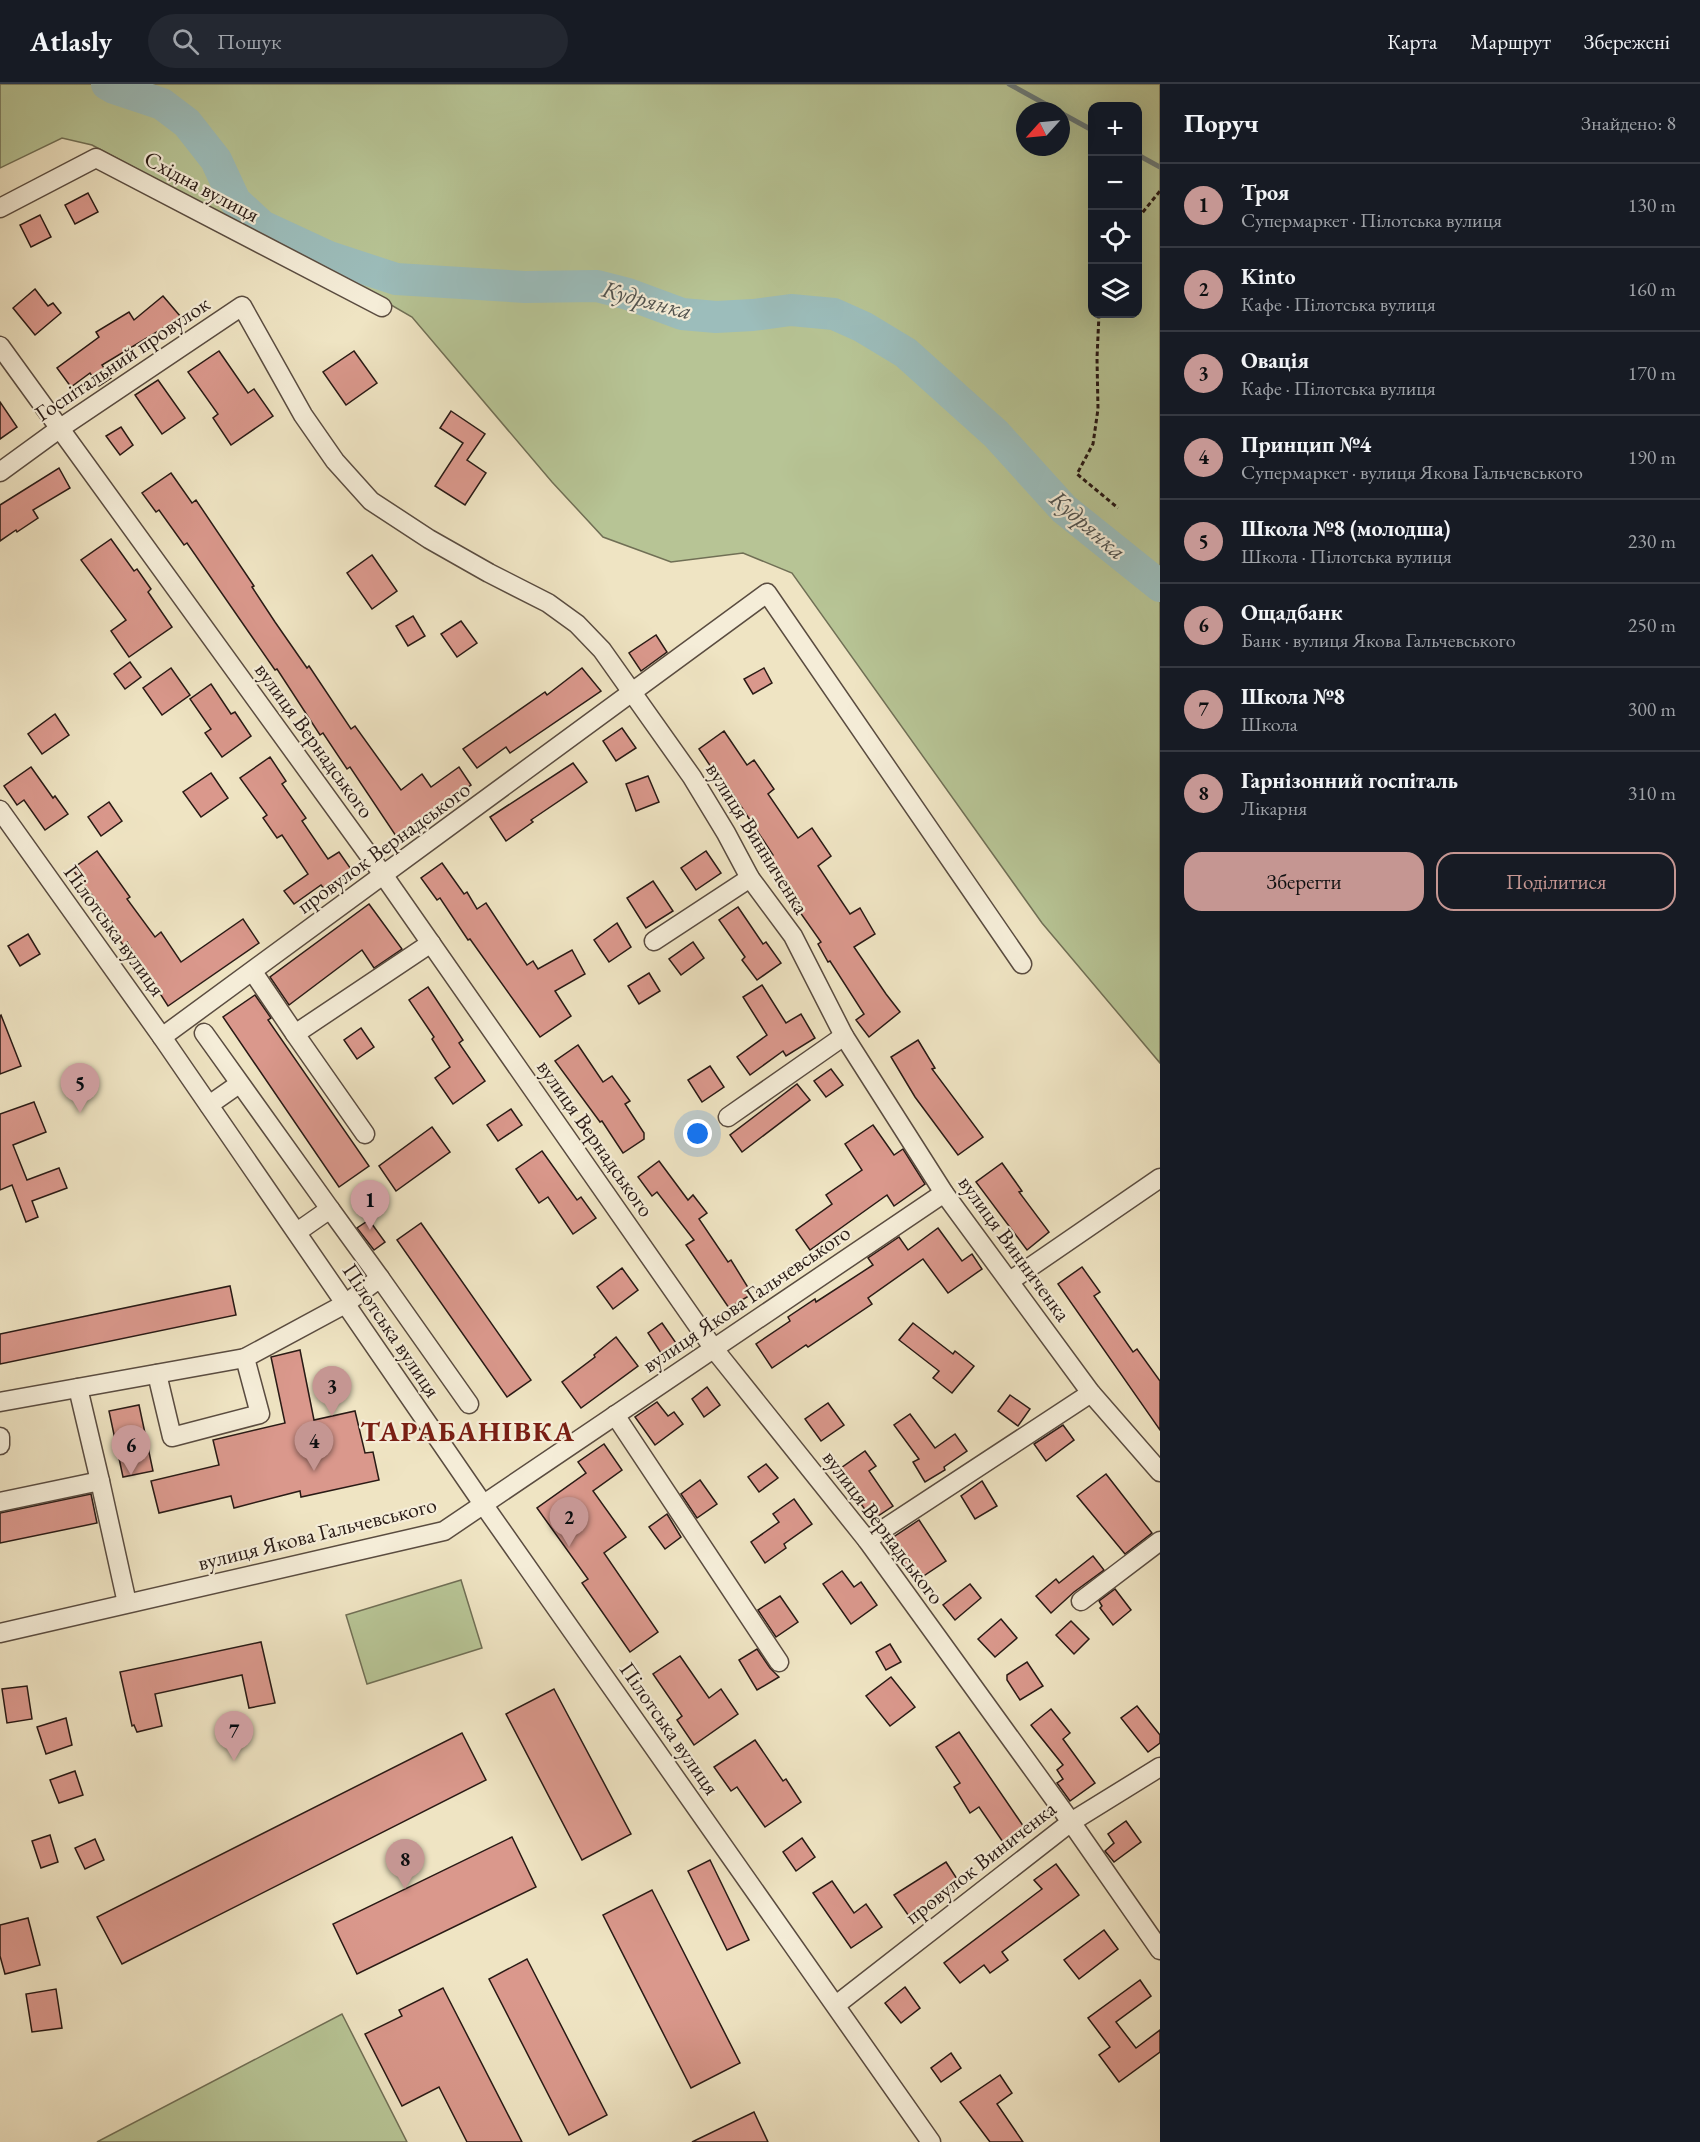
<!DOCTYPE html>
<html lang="uk">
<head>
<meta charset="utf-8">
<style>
	body { margin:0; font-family:"EB Garamond",serif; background:#242831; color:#f1f3f6 }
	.controls { position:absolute; right:18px; top:18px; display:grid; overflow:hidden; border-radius:12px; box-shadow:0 6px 24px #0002 }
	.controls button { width:54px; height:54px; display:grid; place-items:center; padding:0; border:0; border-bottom:2px solid #363941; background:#171b24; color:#f1f3f6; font:30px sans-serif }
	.compass { position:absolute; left:1016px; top:18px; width:54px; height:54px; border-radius:50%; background:#171b24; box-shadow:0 6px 24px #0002; rotate:243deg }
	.you { position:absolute; left:698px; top:1050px; width:21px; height:21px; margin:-15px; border:4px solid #fff; border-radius:50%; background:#1a73e8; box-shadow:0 0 0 9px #1a73e833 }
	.badge { display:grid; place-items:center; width:39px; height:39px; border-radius:50%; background:#c59692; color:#111; font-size:20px; font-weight:700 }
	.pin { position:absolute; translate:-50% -50px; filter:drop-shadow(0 2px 3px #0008) }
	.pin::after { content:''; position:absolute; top:32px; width:21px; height:18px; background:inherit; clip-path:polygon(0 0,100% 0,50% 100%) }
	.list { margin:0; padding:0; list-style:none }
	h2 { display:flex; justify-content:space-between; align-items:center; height:78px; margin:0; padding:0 24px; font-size:26px }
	h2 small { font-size:20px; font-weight:400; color:#9ea1a6 }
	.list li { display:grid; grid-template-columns:39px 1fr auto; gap:18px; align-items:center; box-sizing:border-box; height:84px; padding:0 24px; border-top:2px solid #363941 }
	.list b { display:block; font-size:22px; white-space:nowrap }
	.list p { margin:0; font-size:20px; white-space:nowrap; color:#9ea1a6 }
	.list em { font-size:20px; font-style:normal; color:#9ea1a6 }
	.actions { display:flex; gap:12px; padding:18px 24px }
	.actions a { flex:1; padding:14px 0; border:2px solid #c59692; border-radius:18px; text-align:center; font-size:21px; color:#c59692 }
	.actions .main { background:#c59692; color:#111 }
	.icon { flex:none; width:33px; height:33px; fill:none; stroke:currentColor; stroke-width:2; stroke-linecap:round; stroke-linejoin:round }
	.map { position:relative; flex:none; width:1160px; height:2058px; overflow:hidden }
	header { display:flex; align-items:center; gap:36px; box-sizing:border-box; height:84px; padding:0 30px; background:#171b24; border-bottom:2px solid #363941 }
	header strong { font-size:28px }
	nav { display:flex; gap:33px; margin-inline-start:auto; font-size:21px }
	.search { width:420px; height:54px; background:#242831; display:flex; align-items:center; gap:15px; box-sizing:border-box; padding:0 21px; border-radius:33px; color:#9ea1a6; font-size:22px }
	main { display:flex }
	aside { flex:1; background:#171b24 }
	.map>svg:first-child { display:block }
	.green { fill:#b7c495; stroke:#706f55; stroke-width:1.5; fill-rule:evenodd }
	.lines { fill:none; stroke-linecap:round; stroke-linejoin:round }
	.stream { stroke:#6e7c79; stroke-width:5 }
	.river { stroke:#9cbdbb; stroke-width:32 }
	.building { fill:#da988c; stroke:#291a15; stroke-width:1.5 }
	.minor-casing { stroke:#5a4c40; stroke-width:21 }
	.path { stroke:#291a15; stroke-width:3; stroke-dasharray:4.5 3; stroke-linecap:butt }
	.minor { stroke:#f5edd8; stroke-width:18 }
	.labels { text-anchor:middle; stroke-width:4.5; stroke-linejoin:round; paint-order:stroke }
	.street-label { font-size:22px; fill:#291a15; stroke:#f5edd8 }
	.water-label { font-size:24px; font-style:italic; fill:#51534f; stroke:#f5edd8 }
	.district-label { font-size:28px; font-weight:bold; letter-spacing:1.5px; fill:#7a1f14; stroke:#f5edd8 }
</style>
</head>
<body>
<header>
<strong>Atlasly</strong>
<div class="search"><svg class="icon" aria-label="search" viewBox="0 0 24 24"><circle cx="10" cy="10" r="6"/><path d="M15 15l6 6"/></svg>Пошук</div>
<nav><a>Карта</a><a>Маршрут</a><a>Збережені</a></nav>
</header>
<main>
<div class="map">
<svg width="1160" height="2058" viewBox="0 0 1160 2058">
	<rect width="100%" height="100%" fill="#efe4c3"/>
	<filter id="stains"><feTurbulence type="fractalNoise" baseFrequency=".00333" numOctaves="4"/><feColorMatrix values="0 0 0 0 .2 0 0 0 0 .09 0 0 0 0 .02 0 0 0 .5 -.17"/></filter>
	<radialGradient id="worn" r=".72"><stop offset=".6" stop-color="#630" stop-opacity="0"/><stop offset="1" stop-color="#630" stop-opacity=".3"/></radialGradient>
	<g class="green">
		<path d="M0,0H1160V979L1042,839L792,489L743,469L671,478L603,453L552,398L412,233L374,211L92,61L62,54L0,84ZM1092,22H1138V230H1092ZM1025,27H1061V63H1025Z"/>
		<path d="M461,1496L482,1564L367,1600L346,1531Z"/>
		<path d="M342,1930L407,2058H97Z"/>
	</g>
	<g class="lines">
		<g class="stream">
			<path d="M1009,0L1058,27"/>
			<path d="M114,4L117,0"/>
			<path d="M1061,29L1092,46"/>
			<path d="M1138,71L1160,83"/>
		</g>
		<path class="river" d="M107,0L114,4L162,20L187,39L216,76L235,117L262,142L329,173L396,195L525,203L597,202L628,210L682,230L716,233L753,231L791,226L834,230L863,243L906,269L996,350L1064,425L1160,502"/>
	</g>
	<g class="building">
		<path d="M88,109L98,128L75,140L65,121Z"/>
		<path d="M40,131L51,153L31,163L20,141Z"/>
		<path d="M35,205L48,222L53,219L61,229L35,251L13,224Z"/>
		<path d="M163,212L180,232L166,244L165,243L102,281L111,294L99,302L90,289L71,303L57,284L99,253L96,248L129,228L134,236Z"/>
		<path d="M219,267L248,309L254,305L273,332L231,361L213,334L218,330L188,288Z"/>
		<path d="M354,267L377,299L346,321L323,288Z"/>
		<path d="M158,296L185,334L162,350L135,311Z"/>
		<path d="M0,318L17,343L0,355Z"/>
		<path d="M451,327L485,350L467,376L486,389L465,421L435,402L463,359L440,344Z"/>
		<path d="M121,343L133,361L120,371L106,352Z"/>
		<path d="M59,384L70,404L33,426L38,434L17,448L16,446L0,457V421Z"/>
		<path d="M171,389L192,419L196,416L254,502L252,503L275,538L307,584L309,582L351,645L355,642L401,706L422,690L431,703L459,683L471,701L443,720L445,722L398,755L350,683L347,685L323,649L320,651L277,585L275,586L187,459L184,461L159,426L156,428L142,409Z"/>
		<path d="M111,455L134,487L137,485L151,505L148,508L172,543L129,573L111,547L126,536L81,476Z"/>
		<path d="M372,471L397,507L372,525L347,489Z"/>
		<path d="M413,532L425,552L408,562L396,542Z"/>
		<path d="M461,537L477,559L457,573L441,550Z"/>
		<path d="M656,551L667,568L641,587L629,569Z"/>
		<path d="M130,578L141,593L125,605L114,590Z"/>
		<path d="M171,584L190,611L162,631L143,604Z"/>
		<path d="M582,584L601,607L510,669L506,663L477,684L463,665L545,608L547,611Z"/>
		<path d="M764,584L772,599L753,610L744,595Z"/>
		<path d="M211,600L231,630L235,628L251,652L222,673L205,649L211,645L190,615Z"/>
		<path d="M55,630L69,651L42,670L28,650Z"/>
		<path d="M622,644L636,664L616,677L603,657Z"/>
		<path d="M724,647L747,681L754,676L774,705L768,710L798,754L812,744L831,772L818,782L850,830L860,824L875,850L854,863L886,910L900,928L869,953L856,936L864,930L830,877L828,878L818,860L821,858L790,814L793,812L767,775L773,771L714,681L711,683L699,665Z"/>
		<path d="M270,673L286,697L282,700L306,734L302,737L328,775L339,768L353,788L326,807L321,801L294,820L284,807L308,790L282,751L277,754L263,734L267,731L240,694Z"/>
		<path d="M573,679L587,698L531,736L533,738L506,757L490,733Z"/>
		<path d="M31,683L53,714L55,712L68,730L45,746L24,716L17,721L4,702Z"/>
		<path d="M211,689L228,714L201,733L183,708Z"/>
		<path d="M648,692L659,718L636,727L626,700Z"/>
		<path d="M109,718L122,737L101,752L88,733Z"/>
		<path d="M97,767L130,813L127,815L155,853L161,848L181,878L243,835L259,859L168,922L127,858L123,861L108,840L112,838L72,785Z"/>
		<path d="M706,767L721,789L696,806L681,784Z"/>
		<path d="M442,779L464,810L467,808L477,825L486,819L527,881L533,877L538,885L572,866L585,890L555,907L571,932L540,953L470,855L468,856L440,814L437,816L421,794Z"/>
		<path d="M653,797L673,827L646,844L627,814Z"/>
		<path d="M369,820L402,865L374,884L362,866L289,921L270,893Z"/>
		<path d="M738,823L763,860L766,858L781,879L757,896L742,876L745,873L719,836Z"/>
		<path d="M617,839L631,863L609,878L594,856Z"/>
		<path d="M28,850L40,870L20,882L8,862Z"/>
		<path d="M693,858L704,874L681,891L669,875Z"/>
		<path d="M649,889L660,907L639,920L628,902Z"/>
		<path d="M762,901L786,939L801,930L815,954L786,972L783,967L750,991L737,973L767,951L743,913Z"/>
		<path d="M428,903L463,956L459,959L485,997L453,1020L435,994L450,983L432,955L434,953L409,916Z"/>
		<path d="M255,911L271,934L268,936L369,1082L339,1103L223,933Z"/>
		<path d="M1,931L21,982L0,990V932Z"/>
		<path d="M361,944L374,963L357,975L344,956Z"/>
		<path d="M918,956L935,984L932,985L983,1053L958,1071L915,1013L891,973Z"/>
		<path d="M578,961L603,998L612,992L630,1017L625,1020L644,1049V1055L623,1069L602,1037L600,1038L555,977Z"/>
		<path d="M710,982L724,1003L702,1018L688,996Z"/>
		<path d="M831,985L843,1001L826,1013L814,997Z"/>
		<path d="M797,1000L810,1016L742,1068L730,1051Z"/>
		<path d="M34,1018L46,1048L13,1061L27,1096L59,1084L67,1104L32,1117L38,1133L26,1138L12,1101L0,1106V1030Z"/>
		<path d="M511,1025L522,1041L498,1057L487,1041Z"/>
		<path d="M873,1041L894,1071L903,1065L925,1100L894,1122L887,1111L810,1166L796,1146L832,1120L826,1111L862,1086L845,1060Z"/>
		<path d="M432,1043L450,1068L396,1107L379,1082Z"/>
		<path d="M542,1067L577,1116L581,1113L596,1134L573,1150L548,1113L539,1119L516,1085Z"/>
		<path d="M659,1077L688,1116L693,1111L707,1129L699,1135L728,1178L731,1176L752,1210L729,1224L686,1161L694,1156L657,1108L652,1112L638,1093Z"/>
		<path d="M1002,1079L1022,1107L1019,1108L1049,1148L1027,1166L976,1098Z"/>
		<path d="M369,1136L385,1158L374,1166L357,1144Z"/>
		<path d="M421,1139L531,1296L507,1313L397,1156Z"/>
		<path d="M938,1144L962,1177L972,1170L982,1185L948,1209L923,1175L868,1214L872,1220L808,1263L806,1261L772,1284L756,1260L790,1237L788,1233L815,1215L816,1218L873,1181L868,1174L899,1153L908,1166Z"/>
		<path d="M1082,1183L1100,1208L1094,1212L1133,1268L1137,1265L1160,1297V1346L1058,1200Z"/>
		<path d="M622,1184L638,1206L613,1225L597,1203Z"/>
		<path d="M230,1202L236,1231L0,1280V1250Z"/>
		<path d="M662,1239L676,1259L661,1269L648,1249Z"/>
		<path d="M913,1239L953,1270L955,1267L974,1282L952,1309L933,1294L939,1287L899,1256Z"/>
		<path d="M616,1253L638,1282L581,1324L562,1298L595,1273L594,1271Z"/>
		<path d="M300,1266L314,1336L355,1327L365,1369L373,1368L379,1396L301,1413L300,1407L234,1424L231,1412L159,1429L151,1397L219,1381L213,1356L285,1339L271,1273Z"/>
		<path d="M707,1303L720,1321L704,1333L692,1315Z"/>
		<path d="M1010,1311L1030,1325L1018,1342L998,1327Z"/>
		<path d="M657,1318L668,1332L674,1328L683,1340L655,1361L635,1333Z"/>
		<path d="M828,1319L844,1341L821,1357L805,1335Z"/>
		<path d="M139,1321L153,1387L123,1393L109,1327Z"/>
		<path d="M910,1330L935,1364L955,1350L967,1367L944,1383L945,1386L925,1398L913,1378L919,1375L894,1341Z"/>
		<path d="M1063,1341L1074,1356L1046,1377L1034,1360Z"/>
		<path d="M604,1360L622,1386L593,1407L626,1453L604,1469L658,1548L630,1568L582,1499L588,1495L537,1424L586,1389L578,1378Z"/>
		<path d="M865,1367L876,1382L869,1387L893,1422L872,1436L859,1417L863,1415L841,1384Z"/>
		<path d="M766,1380L778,1394L759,1408L748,1393Z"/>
		<path d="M1106,1390L1152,1449L1125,1470L1077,1412Z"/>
		<path d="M700,1396L717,1420L697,1434L681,1410Z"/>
		<path d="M982,1397L997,1422L975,1435L961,1412Z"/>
		<path d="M91,1410L97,1439L0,1459V1429Z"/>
		<path d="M794,1415L812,1440L784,1460L786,1464L765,1479L751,1458L779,1438L773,1430Z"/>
		<path d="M667,1430L681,1453L665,1465L649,1443Z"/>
		<path d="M919,1436L946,1477L916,1497L889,1456Z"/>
		<path d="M1093,1472L1104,1486L1074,1508L1051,1529L1036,1512L1056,1495L1059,1499Z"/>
		<path d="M842,1487L854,1503L861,1498L877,1521L851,1540L823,1500Z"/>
		<path d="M970,1500L981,1514L955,1536L943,1521Z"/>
		<path d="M1115,1505L1131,1526L1113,1541L1100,1524L1102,1522L1099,1517Z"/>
		<path d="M780,1512L798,1538L776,1553L758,1526Z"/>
		<path d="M1001,1535L1017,1554L995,1573L978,1555Z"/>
		<path d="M1071,1537L1089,1555L1074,1570L1056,1551Z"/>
		<path d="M261,1558L275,1619L249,1624L242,1591L155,1610L162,1642L137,1648L134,1641L132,1642L120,1588Z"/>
		<path d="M890,1560L901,1578L886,1586L876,1568Z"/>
		<path d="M757,1565L770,1584L779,1593L757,1606L739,1576Z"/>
		<path d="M680,1572L709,1614L721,1605L738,1630L694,1661L677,1636L682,1632L653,1590Z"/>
		<path d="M1027,1578L1043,1602L1020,1616L1007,1596V1591Z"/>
		<path d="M891,1593L915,1623L890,1642L866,1612Z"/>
		<path d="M27,1602L32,1635L7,1639L2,1605Z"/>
		<path d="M554,1605L631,1750L582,1776L506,1630Z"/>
		<path d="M1137,1622L1160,1651V1659L1148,1668L1121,1634Z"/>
		<path d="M1051,1625L1070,1649L1063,1655L1095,1699L1070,1717L1057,1699L1063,1695L1057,1686L1063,1681L1031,1641Z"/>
		<path d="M66,1634L72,1661L46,1670L37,1643Z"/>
		<path d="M959,1648L1026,1746L1005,1761L979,1723L970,1729L954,1703L960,1699L936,1663Z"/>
		<path d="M462,1649L486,1696L122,1880L97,1833Z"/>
		<path d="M755,1656L783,1697L786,1695L801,1718L765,1743L737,1703L731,1707L714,1683Z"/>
		<path d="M75,1687L83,1711L59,1719L50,1696Z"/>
		<path d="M1126,1737L1141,1758L1114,1778L1105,1767L1114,1759L1108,1750Z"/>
		<path d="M50,1751L58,1778L41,1784L32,1757Z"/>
		<path d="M512,1753L536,1803L357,1890L333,1840Z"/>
		<path d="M802,1754L815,1773L796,1787L783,1768Z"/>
		<path d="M95,1755L104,1776L85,1785L75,1764Z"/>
		<path d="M710,1776L749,1856L727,1866L688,1787Z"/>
		<path d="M946,1778L959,1798L932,1816L934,1819L911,1835L894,1811Z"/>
		<path d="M1056,1780L1079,1811L1002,1868L1008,1876L990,1889L984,1881L960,1899L944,1879L1042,1805L1034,1796Z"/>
		<path d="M832,1797L854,1829L866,1820L882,1843L851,1864L813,1809Z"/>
		<path d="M652,1806L740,1979L691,2004L603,1831Z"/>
		<path d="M28,1834L40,1881L5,1890L0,1872V1841Z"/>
		<path d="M1104,1846L1118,1865L1079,1895L1064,1876Z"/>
		<path d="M527,1875L607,2031L569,2051L489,1895Z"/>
		<path d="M1140,1896L1151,1912L1116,1938L1136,1964L1160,1946V1968L1119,1998L1099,1971L1110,1963L1088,1934Z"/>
		<path d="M905,1903L920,1924L901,1939L885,1919Z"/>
		<path d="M443,1904L522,2058H467L439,2003L402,2022L365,1950L402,1932L399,1926Z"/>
		<path d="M56,1905L62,1944L32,1948L26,1910Z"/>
		<path d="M951,1969L961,1984L941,1998L931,1984Z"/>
		<path d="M1000,1991L1012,2009L997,2020L1023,2058H990L960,2018Z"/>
		<path d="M754,2028L768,2058H692Z"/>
	</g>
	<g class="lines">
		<defs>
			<g id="minor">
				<path d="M0,124L96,74L382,223"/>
				<path d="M0,262L384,792L714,1265L867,1456L1071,1738L1160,1866"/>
				<path d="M0,388L59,345L242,222L303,331L335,377L371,417L429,455L489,489L548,519L577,540L602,566L692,693L726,749L750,794L793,852L844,952L944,1109L1091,1309L1160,1388"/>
				<path d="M0,726L162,953L483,1420L931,2058"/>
				<path d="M654,857L750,794"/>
				<path d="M253,888L295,950"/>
				<path d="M204,949L330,1125"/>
				<path d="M162,953L767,509L1022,880"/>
				<path d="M209,1021L239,1000"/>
				<path d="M728,1033L844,952"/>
				<path d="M365,1050L295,950L431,859"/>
				<path d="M297,1148L330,1125L380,1194"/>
				<path d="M1010,1197L1160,1094"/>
				<path d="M157,1290L172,1353L260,1330L245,1274L345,1220L380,1194L469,1320"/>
				<path d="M78,1304L100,1397"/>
				<path d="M0,1318L245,1274"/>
				<path d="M615,1331L779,1578"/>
				<path d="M0,1353V1361"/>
				<path d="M0,1418L100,1397L127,1519"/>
				<path d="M867,1456L1091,1309"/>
				<path d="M1081,1517L1160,1457"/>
				<path d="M0,1549L444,1447L944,1109"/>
				<path d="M836,1921L1071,1738L1160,1683"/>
			</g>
		</defs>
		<use href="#minor" class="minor-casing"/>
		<g class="path">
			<path d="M1138,134L1160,107"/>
			<path d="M1099,230L1097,274L1098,325L1093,360L1077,390L1118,424"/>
		</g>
		<use href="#minor" class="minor"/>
	</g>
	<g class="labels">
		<g class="street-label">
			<text transform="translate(202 102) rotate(28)" y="8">Східна вулиця</text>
			<text transform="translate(122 274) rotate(-34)" y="8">Госпітальний провулок</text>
			<text transform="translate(315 656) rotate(54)" y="8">вулиця Вернадського</text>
			<text transform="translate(758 754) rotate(58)" y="8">вулиця Винниченка</text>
			<text transform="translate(383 763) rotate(-36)" y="8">провулок Вернадського</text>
			<text transform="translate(115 846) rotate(54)" y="8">Пілотська вулиця</text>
			<text transform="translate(596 1054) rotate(55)" y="8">вулиця Вернадського</text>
			<text transform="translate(1015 1164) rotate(54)" y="8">вулиця Винниченка</text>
			<text transform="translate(746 1214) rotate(-34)" y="8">вулиця Якова Гальчевського</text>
			<text transform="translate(392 1246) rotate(56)" y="8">Пілотська вулиця</text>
			<text transform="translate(884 1443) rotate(53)" y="8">вулиця Вернадського</text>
			<text transform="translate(317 1449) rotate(-14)" y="8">вулиця Якова Гальчевського</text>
			<text transform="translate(670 1644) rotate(55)" y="8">Пілотська вулиця</text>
			<text transform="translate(980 1778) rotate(-38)" y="8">провулок Виниченка</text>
		</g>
		<g class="water-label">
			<text transform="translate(647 216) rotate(15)" y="8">Кудрянка</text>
			<text transform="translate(1088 441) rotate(41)" y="8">Кудрянка</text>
		</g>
		<g class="district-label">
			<text x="468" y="1357">ТАРАБАНІВКА</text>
		</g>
	</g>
	<rect width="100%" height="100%" filter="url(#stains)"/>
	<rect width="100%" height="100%" fill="url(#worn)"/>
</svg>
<div class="controls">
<button>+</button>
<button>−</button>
<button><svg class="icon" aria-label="locate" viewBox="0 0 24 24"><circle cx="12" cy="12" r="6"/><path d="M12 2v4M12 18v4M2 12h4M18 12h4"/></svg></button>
<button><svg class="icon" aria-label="layers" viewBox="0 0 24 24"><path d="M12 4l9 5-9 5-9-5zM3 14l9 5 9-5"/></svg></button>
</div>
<svg class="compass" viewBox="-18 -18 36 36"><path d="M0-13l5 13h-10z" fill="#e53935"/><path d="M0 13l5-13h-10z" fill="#9ea1a6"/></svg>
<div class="you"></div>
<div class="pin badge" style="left:370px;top:1146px">1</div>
<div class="pin badge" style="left:569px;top:1463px">2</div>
<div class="pin badge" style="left:332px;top:1332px">3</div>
<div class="pin badge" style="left:314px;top:1387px">4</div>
<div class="pin badge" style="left:80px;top:1029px">5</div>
<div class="pin badge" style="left:131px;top:1391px">6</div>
<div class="pin badge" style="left:234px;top:1677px">7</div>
<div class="pin badge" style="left:405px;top:1805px">8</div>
</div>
<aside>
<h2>Поруч<small>Знайдено: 8</small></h2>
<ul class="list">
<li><span class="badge">1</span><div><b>Троя</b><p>Супермаркет · Пілотська вулиця</p></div><em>130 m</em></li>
<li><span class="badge">2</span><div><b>Kinto</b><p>Кафе · Пілотська вулиця</p></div><em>160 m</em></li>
<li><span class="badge">3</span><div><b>Овація</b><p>Кафе · Пілотська вулиця</p></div><em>170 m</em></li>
<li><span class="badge">4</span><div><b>Принцип №4</b><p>Супермаркет · вулиця Якова Гальчевського</p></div><em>190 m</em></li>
<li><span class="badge">5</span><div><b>Школа №8 (молодша)</b><p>Школа · Пілотська вулиця</p></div><em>230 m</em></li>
<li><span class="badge">6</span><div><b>Ощадбанк</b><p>Банк · вулиця Якова Гальчевського</p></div><em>250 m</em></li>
<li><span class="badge">7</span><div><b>Школа №8</b><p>Школа</p></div><em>300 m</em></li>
<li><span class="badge">8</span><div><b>Гарнізонний госпіталь</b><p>Лікарня</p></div><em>310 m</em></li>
</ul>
<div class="actions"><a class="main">Зберегти</a><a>Поділитися</a></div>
</aside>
</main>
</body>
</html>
